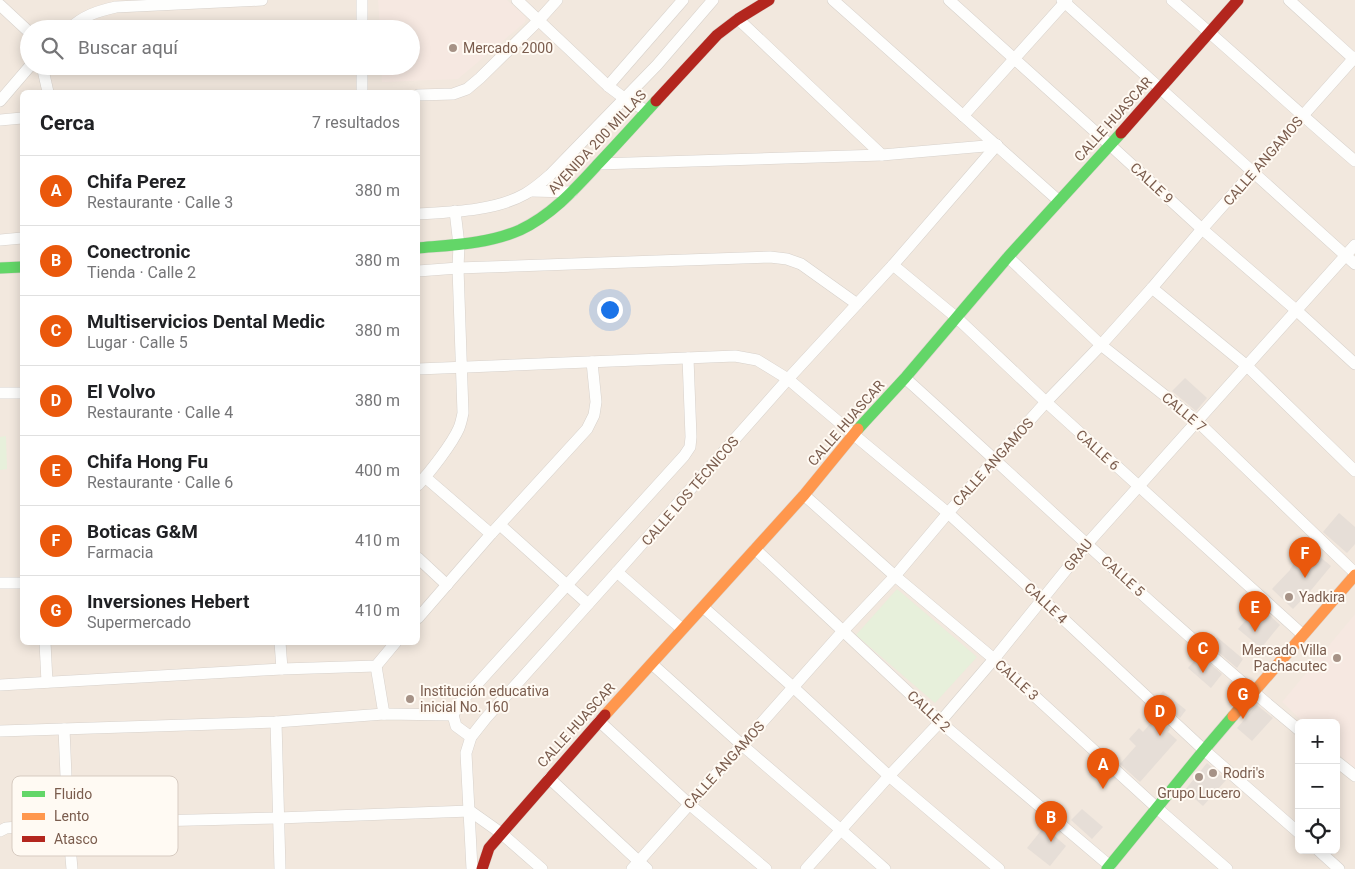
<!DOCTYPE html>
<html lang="es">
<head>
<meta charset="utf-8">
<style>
	body { margin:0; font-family:Roboto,sans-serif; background:#f2f2f2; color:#202124 }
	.controls { position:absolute; right:15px; bottom:15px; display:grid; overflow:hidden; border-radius:8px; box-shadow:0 2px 12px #0003 }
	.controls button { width:45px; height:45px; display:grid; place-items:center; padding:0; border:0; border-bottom:1px solid #e0e0e0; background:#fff; color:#202124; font:25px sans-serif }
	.you { position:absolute; left:609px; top:309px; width:18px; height:18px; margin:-12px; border:4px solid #fff; border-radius:50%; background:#1a73e8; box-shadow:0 0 0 8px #1a73e833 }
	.badge { display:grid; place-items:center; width:32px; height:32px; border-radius:50%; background:#ea580c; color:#fff; font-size:16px; font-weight:700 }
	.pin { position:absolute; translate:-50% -41px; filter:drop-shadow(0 1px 2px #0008) }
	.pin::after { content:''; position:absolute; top:26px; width:18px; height:15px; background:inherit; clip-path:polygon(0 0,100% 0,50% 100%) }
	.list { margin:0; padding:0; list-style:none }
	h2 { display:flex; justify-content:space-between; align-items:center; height:65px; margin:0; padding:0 20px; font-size:21px }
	h2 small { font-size:16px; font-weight:400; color:#757577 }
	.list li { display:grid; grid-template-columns:32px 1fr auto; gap:15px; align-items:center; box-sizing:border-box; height:70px; padding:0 20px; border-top:1px solid #e0e0e0 }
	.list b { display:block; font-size:19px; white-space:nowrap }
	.list p { margin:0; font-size:16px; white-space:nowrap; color:#757577 }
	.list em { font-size:16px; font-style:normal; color:#757577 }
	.icon { flex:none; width:28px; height:28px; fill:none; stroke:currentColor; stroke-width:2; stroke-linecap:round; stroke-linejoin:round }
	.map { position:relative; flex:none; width:1355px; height:869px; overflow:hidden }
	.search { position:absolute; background:#fff; box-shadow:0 2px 12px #0003; left:20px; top:20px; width:400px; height:55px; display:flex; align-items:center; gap:12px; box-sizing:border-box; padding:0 18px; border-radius:28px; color:#757577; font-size:19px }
	.panel { position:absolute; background:#fff; box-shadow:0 2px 12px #0003; left:20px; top:90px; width:400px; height:555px; border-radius:8px }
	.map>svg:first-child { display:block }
	.residential { fill:#f2e8de; fill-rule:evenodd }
	.commercial { fill:#f6e8e1 }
	.green { fill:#e7f0db }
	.building { fill:#e6ded7 }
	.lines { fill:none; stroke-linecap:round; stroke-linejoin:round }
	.street-casing { stroke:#d7d1cb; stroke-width:12 }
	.fast-casing { stroke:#d9d2cb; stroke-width:12 }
	.slow-casing { stroke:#d9d2cb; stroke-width:12 }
	.jam-casing { stroke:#d9d2cb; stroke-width:12 }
	.street { stroke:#fefefd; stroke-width:11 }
	.fast { stroke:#63d668; stroke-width:11 }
	.slow { stroke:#ff974d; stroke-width:11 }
	.jam { stroke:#b3261e; stroke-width:11 }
	.poi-dot { fill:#a69286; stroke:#fffaf3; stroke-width:2 }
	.labels { text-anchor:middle; stroke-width:4; stroke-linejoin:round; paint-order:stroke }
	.poi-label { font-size:14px; fill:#7a5c4d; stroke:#fffaf3; text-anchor:start }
	.street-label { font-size:14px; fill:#7a5c4d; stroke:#fffaf3 }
	.key { fill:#fffaf3; stroke:#d7cbc1; stroke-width:1 }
	.key-label { font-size:14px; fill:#7a5c4d }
</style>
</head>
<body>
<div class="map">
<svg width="1355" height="869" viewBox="0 0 1355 869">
	<rect width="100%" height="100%" fill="#f9f5f0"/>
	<path class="residential" d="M0,0H1355V869H0ZM29,29H411V66H29ZM22,92H418V642H22ZM1299,723H1336V850H1299Z"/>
	<g class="commercial">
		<path d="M378,0H507L526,17L525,22L458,79L382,82L381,66H411V29H380Z"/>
		<path d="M1355,614V769L1336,752V723H1304L1282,702Z"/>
	</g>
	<g class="green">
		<path d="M6,436L7,469L0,470V437Z"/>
		<path d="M897,589L977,657L935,703L856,635Z"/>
	</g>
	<g class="building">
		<path d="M1185,378L1207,398L1196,411L1172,391Z"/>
		<path d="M1339,513L1355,527V544L1347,553L1323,532Z"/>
		<path d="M1308,547L1331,566L1312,589L1293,609L1272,589L1290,570V569Z"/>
		<path d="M1259,605L1280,625L1261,648L1238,629Z"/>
		<path d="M1217,637L1243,659L1237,668L1210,645Z"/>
		<path d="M1201,656L1222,674L1211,688L1188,668L1196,659L1198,660Z"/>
		<path d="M1163,691L1186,710L1180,718L1158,697Z"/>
		<path d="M1257,705L1273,718L1252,741L1237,728Z"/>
		<path d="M1157,716L1170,729L1168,732L1177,740L1140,782L1120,764L1136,746L1129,739L1139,728L1143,732Z"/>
		<path d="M1207,763L1226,780L1203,806L1185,790Z"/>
		<path d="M1082,809L1103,827L1092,839L1071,820Z"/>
		<path d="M1044,827L1066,846L1050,866L1027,848Z"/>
	</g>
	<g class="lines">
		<defs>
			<g id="street">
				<path d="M517,0L608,86L624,98L647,111"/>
				<path d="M833,0L1059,201"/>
				<path d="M949,0L1110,145L1202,229L1296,310L1355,364"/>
				<path d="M1062,0L1355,264"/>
				<path d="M1172,0C1234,53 1293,108 1355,161"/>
				<path d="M1289,0L1355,60"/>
				<path d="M0,5L29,32"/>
				<path d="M738,19L882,155"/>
				<path d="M69,29C83,16 97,11 116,7L262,0"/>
				<path d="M362,29V0"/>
				<path d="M44,66L43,70L48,92"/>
				<path d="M608,86L683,0"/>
				<path d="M362,92V66"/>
				<path d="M418,95L453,94L467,89L480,78L539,20L557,0"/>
				<path d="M0,101L30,66"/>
				<path d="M963,116L1067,0"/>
				<path d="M0,120L22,118"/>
				<path d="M598,164L882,155L997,145"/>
				<path d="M531,191L572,192"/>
				<path d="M418,214C451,212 495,211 525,194C534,189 542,182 550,175L657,65L713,0"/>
				<path d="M0,240L22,238"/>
				<path d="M1008,257L1101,345L1197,421L1355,573"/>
				<path d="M893,265L957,318L1046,402L1303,635"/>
				<path d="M418,271L458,268L770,257L787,259L801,264L857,304"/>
				<path d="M1152,288L1247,366L1355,471"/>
				<path d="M418,369L735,356L757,360L788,379L853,434L948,513L1043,600L1204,750L1299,833"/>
				<path d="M905,378C1036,496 1163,618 1299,730"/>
				<path d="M0,393H22"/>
				<path d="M425,477L491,534"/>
				<path d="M418,485C430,472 452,444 459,428C461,423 462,418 463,413L458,268L459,245L455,211"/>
				<path d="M804,495L895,576L994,659L1157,808L1227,869"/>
				<path d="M500,525L588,604"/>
				<path d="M755,549L843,631L940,722L1110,866"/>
				<path d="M418,558L447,585"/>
				<path d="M617,572L682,629"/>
				<path d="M0,583H22"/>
				<path d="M703,607L793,687L889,776L999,869"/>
				<path d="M418,618L491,534L587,429L594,415L596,402L592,362"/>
				<path d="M45,642L47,682"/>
				<path d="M280,642L282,669"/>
				<path d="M652,664L742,745L841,830L885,869"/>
				<path d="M376,666L384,714"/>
				<path d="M0,685L282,669L376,666L396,642"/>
				<path d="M453,715L456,726L471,737"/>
				<path d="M599,721L689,804L766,869"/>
				<path d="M276,722L280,869"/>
				<path d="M64,729L68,823L72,869"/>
				<path d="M0,731L276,722L384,714L453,715L459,704L684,456L690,447L691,437L688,358"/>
				<path d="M1336,761L1355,776"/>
				<path d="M549,778L647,869"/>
				<path d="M0,831L6,828L68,823L278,818L470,811L501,833L542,869"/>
				<path d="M1318,850L1339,869"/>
				<path d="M472,869L466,753L471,737L486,718L617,572L788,379L893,265L997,145"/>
				<path d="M632,869L843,631L895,576L948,513L995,459L1046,402L1101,345L1152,288L1202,229L1355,57"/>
				<path d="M806,869L889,776L940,722L994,659L1087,544L1355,245"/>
			</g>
			<g id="fast">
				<path d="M418,248C452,245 488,244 520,230C552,215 575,189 599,163C618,143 637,122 656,101"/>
				<path d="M0,268L22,267"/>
				<path d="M858,429L905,378L1008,257L1121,133"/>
				<path d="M1107,869L1204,750L1233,716"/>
			</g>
			<g id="slow">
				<path d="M605,715L804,495L858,429"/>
				<path d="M1233,716L1355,575"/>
			</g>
			<g id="jam">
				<path d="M656,101L717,35L738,19L769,0"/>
				<path d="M1121,133L1238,0"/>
				<path d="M482,869L489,848L605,715"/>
			</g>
		</defs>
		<use href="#street" class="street-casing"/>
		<use href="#fast" class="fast-casing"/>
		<use href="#slow" class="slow-casing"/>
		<use href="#jam" class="jam-casing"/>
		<use href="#street" class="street"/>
		<use href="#fast" class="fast"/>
		<use href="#slow" class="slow"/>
		<use href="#jam" class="jam"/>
	</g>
	<g class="poi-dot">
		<circle cx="453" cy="48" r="5"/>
		<circle cx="1289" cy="597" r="5"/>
		<circle cx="1337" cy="658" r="5"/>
		<circle cx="410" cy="699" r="5"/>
		<circle cx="1213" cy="773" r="5"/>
		<circle cx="1199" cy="777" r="5"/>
	</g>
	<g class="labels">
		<g class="poi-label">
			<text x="463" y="53">Mercado 2000</text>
			<text x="1299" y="602">Yadkira</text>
			<text x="1327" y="655" text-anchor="end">Mercado Villa<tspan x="1327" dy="16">Pachacutec</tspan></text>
			<text x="420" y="696">Institución educativa<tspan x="420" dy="16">inicial No. 160</tspan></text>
			<text x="1223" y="778">Rodri's</text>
			<text x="1199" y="798" text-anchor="middle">Grupo Lucero</text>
		</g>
		<g class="street-label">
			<text transform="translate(1113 119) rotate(-48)" y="5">CALLE HUASCAR</text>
			<text transform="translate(597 142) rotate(-47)" y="5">AVENIDA 200 MILLAS</text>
			<text transform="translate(1263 161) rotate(-49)" y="5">CALLE ANGAMOS</text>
			<text transform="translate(1152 183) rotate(43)" y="5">CALLE 9</text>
			<text transform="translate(1184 412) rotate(40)" y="5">CALLE 7</text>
			<text transform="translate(846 423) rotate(-49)" y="5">CALLE HUASCAR</text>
			<text transform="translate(1098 450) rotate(42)" y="5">CALLE 6</text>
			<text transform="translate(993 462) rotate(-48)" y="5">CALLE ANGAMOS</text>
			<text transform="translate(690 491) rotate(-49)" y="5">CALLE LOS TÉCNICOS</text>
			<text transform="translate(1078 555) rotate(-51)" y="5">GRAU</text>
			<text transform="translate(1123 576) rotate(42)" y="5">CALLE 5</text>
			<text transform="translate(1046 603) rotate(43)" y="5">CALLE 4</text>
			<text transform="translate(1017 680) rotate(42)" y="5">CALLE 3</text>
			<text transform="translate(929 711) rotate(43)" y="5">CALLE 2</text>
			<text transform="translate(576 725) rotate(-48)" y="5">CALLE HUASCAR</text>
			<text transform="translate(724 765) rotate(-48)" y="5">CALLE ANGAMOS</text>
		</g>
	</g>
	<rect x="12" y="776" width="166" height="80" rx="8" class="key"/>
	<rect x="22" y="791" width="23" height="6" fill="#63d668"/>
	<rect x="22" y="813" width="23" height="7" fill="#ff974d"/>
	<rect x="22" y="836" width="23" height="6" fill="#b3261e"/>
	<g class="key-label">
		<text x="54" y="799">Fluido</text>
		<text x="54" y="821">Lento</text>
		<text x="54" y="844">Atasco</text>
	</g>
</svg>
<div class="controls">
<button>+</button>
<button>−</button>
<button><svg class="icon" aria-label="locate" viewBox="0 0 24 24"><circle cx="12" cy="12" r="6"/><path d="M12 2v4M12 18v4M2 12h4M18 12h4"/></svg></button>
</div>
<div class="you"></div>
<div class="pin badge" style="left:1103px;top:789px">A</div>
<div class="pin badge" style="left:1051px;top:842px">B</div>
<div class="pin badge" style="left:1203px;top:673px">C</div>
<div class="pin badge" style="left:1160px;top:736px">D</div>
<div class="pin badge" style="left:1255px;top:632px">E</div>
<div class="pin badge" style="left:1305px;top:578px">F</div>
<div class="pin badge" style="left:1243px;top:719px">G</div>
<div class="search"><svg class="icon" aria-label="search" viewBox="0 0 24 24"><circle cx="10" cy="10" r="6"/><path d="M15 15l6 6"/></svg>Buscar aquí</div>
<section class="panel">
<h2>Cerca<small>7 resultados</small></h2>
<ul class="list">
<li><span class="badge">A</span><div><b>Chifa Perez</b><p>Restaurante · Calle 3</p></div><em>380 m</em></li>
<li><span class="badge">B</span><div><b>Conectronic</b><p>Tienda · Calle 2</p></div><em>380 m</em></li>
<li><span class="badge">C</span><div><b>Multiservicios Dental Medic</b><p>Lugar · Calle 5</p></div><em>380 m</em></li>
<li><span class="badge">D</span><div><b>El Volvo</b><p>Restaurante · Calle 4</p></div><em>380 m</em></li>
<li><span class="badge">E</span><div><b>Chifa Hong Fu</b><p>Restaurante · Calle 6</p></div><em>400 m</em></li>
<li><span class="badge">F</span><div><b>Boticas G&amp;M</b><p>Farmacia</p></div><em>410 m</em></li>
<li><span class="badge">G</span><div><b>Inversiones Hebert</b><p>Supermercado</p></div><em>410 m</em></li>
</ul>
</section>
</div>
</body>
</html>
